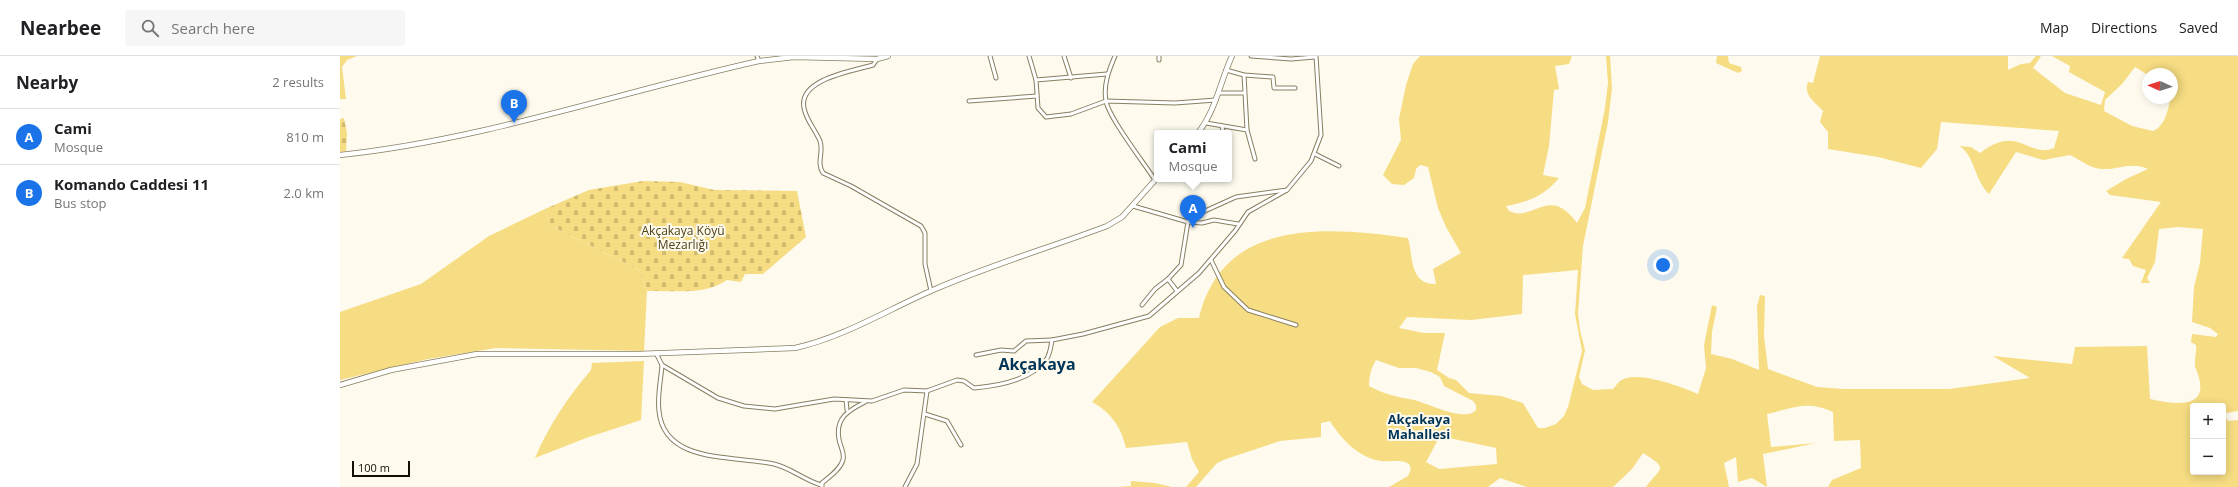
<!DOCTYPE html>
<html lang="en">
<head>
<meta charset="utf-8">
<style>
	body { margin:0; font-family:"Open Sans",sans-serif; background:#f6f6f6; color:#202124 }
	.controls { position:absolute; right:12px; bottom:12px; display:grid; overflow:hidden; border-radius:4px; box-shadow:0 2px 10px #0003 }
	.controls button { width:36px; height:36px; display:grid; place-items:center; padding:0; border:0; border-bottom:1px solid #e0e0e0; background:#fff; color:#202124; font:20px sans-serif }
	.compass { position:absolute; left:1802px; top:12px; width:36px; height:36px; border-radius:50%; background:#fff; box-shadow:0 2px 10px #0003; rotate:273deg }
	.scale { position:absolute; left:12px; bottom:10px; width:58px; box-sizing:border-box; padding-left:4px; border:2px solid #110e04; border-top:0; font-size:11px; line-height:14px; white-space:nowrap; color:#110e04; -webkit-text-stroke:3px #fefbee; paint-order:stroke }
	.you { position:absolute; left:1323px; top:209px; width:14px; height:14px; margin:-10px; border:3px solid #fff; border-radius:50%; background:#1a73e8; box-shadow:0 0 0 6px #1a73e833 }
	.badge { display:grid; place-items:center; width:26px; height:26px; border-radius:50%; background:#1a73e8; color:#fff; font-size:13px; font-weight:700 }
	.pin { position:absolute; translate:-50% -33px; filter:drop-shadow(0 1px 2px #0008) }
	.pin::after { content:''; position:absolute; top:21px; width:14px; height:12px; background:inherit; clip-path:polygon(0 0,100% 0,50% 100%) }
	.popup { position:absolute; left:814px; top:74px; width:78px; height:52px; box-sizing:border-box; display:grid; place-content:center; border-radius:4px; background:#fff; filter:drop-shadow(0 1px 3px #0005); font-size:13px; white-space:nowrap; color:#757577 }
	.popup b { font-size:15px; color:#202124 }
	.popup::after { content:''; position:absolute; left:50%; top:100%; margin-left:-8px; border:8px solid transparent; border-top-color:#fff }
	.list { margin:0; padding:0; list-style:none }
	h2 { display:flex; justify-content:space-between; align-items:center; height:52px; margin:0; padding:0 16px; font-size:17px }
	h2 small { font-size:13px; font-weight:400; color:#757577 }
	.list li { display:grid; grid-template-columns:26px 1fr auto; gap:12px; align-items:center; box-sizing:border-box; height:56px; padding:0 16px; border-top:1px solid #e0e0e0 }
	.list b { display:block; font-size:15px; white-space:nowrap }
	.list p { margin:0; font-size:13px; white-space:nowrap; color:#757577 }
	.list em { font-size:13px; font-style:normal; color:#757577 }
	.icon { flex:none; width:22px; height:22px; fill:none; stroke:currentColor; stroke-width:2; stroke-linecap:round; stroke-linejoin:round }
	.map { position:relative; flex:none; width:1898px; height:431px; overflow:hidden }
	header { display:flex; align-items:center; gap:24px; box-sizing:border-box; height:56px; padding:0 20px; background:#fff; border-bottom:1px solid #e0e0e0 }
	header strong { font-size:19px }
	nav { display:flex; gap:22px; margin-inline-start:auto; font-size:14px }
	.search { width:280px; height:36px; background:#f6f6f6; display:flex; align-items:center; gap:10px; box-sizing:border-box; padding:0 14px; border-radius:4px; color:#757577; font-size:15px }
	main { display:flex }
	aside { flex:1; background:#fff }
	.map>svg:first-child { display:block }
	.grass { fill:#f6dc82; fill-rule:evenodd }
	.cemetery { fill:url(#cemetery-stones) }
	.lines { fill:none; stroke-linecap:round; stroke-linejoin:round }
	.street-casing { stroke:#877f62; stroke-width:5 }
	.secondary-casing { stroke:#877f62; stroke-width:6 }
	.street { stroke:#fff; stroke-width:3 }
	.secondary { stroke:#fff; stroke-width:4.5 }
	.labels { text-anchor:middle; stroke-width:4; stroke-linejoin:round; paint-order:stroke }
	.park-label { font-size:12px; fill:#4d4118; stroke:#fefbee }
	.neighbourhood-label { font-size:13px; font-weight:bold; fill:#003456; stroke:#fefbee }
	.district-label { font-size:16px; font-weight:bold; fill:#003456; stroke:#fefbee }
</style>
</head>
<body>
<header>
<strong>Nearbee</strong>
<div class="search"><svg class="icon" aria-label="search" viewBox="0 0 24 24"><circle cx="10" cy="10" r="6"/><path d="M15 15l6 6"/></svg>Search here</div>
<nav><a>Map</a><a>Directions</a><a>Saved</a></nav>
</header>
<main>
<aside>
<h2>Nearby<small>2 results</small></h2>
<ul class="list">
<li><span class="badge">A</span><div><b>Cami</b><p>Mosque</p></div><em>810 m</em></li>
<li><span class="badge">B</span><div><b>Komando Caddesi 11</b><p>Bus stop</p></div><em>2.0 km</em></li>
</ul>
</aside>
<div class="map">
<svg width="1898" height="431" viewBox="0 0 1898 431">
	<defs>
		<pattern id="cemetery-stones" width="16" height="16" patternUnits="userSpaceOnUse"><rect width="16" height="16" fill="#f6dc82"/><path d="M2 7V4a2 2 0 0 1 4 0v3zM10 15v-3a2 2 0 0 1 4 0v3z" fill="#d2bc6f"/></pattern>
	</defs>
	<rect width="100%" height="100%" fill="#fefbee"/>
	<g class="grass">
		<path d="M0,0H17L7,4L2,11L6,43H0Z"/>
		<path d="M1080,0H1232L1229,8L1215,10L1219,33L1214,34L1209,90L1203,119L1219,122C1204,140 1188,146 1166,150L1169,155C1193,167 1209,128 1237,167L1245,152L1265,52L1268,27L1266,0H1270L1272,32L1268,66L1243,190L1238,258L1240,274L1245,294L1239,321L1242,328L1253,334L1273,333C1276,331 1276,328 1279,326C1293,312 1342,331 1358,338L1366,312L1364,289L1372,249L1377,251L1372,276L1371,298L1392,303L1419,314L1417,250L1420,239L1425,240L1424,280L1428,313L1477,331L1503,333H1609L1690,322L1653,300L1732,308L1735,291L1807,290L1810,343C1837,349 1873,354 1856,313C1853,307 1857,296 1856,289L1851,286L1852,278L1876,281L1878,278L1870,272L1852,266L1854,231L1860,207L1863,173L1838,171L1819,173L1815,206L1807,222L1810,227H1801L1806,214L1793,210L1789,203L1782,202L1821,146L1770,139L1766,135L1786,123L1808,113C1792,105 1778,114 1761,113C1749,112 1741,104 1730,99L1703,104L1676,96L1649,138C1634,124 1635,99 1619,90L1631,91L1640,97C1679,67 1688,103 1714,92L1719,75L1601,66L1597,93L1581,112L1538,101L1488,93V76L1480,66L1483,55C1475,46 1463,39 1468,26L1473,27L1480,0H1668V14L1681,8L1690,7L1696,0H1701L1693,12L1725,37L1761,49L1765,36L1729,16L1730,10L1712,0H1898V355L1886,357L1885,360L1888,365L1898,364V431H1488L1492,424L1521,412L1520,384L1494,385L1493,356C1467,344 1453,352 1427,358L1431,391L1476,387L1423,398L1427,431L1412,422L1398,426L1396,401L1384,407L1389,431H1306C1319,412 1331,414 1303,397L1292,413L1273,431H1187L1160,422L1148,431H1049L1068,420L1071,413L1069,408C1062,403 1050,406 1041,405C1019,402 1001,383 990,365L981,367V381L940,385L886,403L877,407L856,431H846L859,416L852,403L847,386L786,392C781,371 771,356 752,346L820,271L838,262H859C883,161 988,171 1068,182C1073,199 1069,229 1096,228L1093,213L1121,197L1106,171L1098,152L1088,111L1080,109L1076,113L1074,122L1064,129L1052,128L1043,119L1061,84L1059,63L1066,29L1073,8ZM1795,11L1808,19L1832,18C1832,33 1830,69 1813,75L1792,70L1764,55L1765,44L1782,28ZM1238,214L1235,258L1242,295L1228,351L1224,360L1216,368L1205,372H1198L1183,347L1161,340L1129,337L1116,324L1109,322L1097,314L1105,277H1084L1059,272L1067,261L1131,264L1182,258L1183,219ZM1036,304L1059,312H1076L1091,316L1100,321L1104,330L1133,345L1136,349V354C1126,367 1087,347 1074,344C1057,341 1044,338 1029,330C1029,321 1031,312 1036,304ZM1853,350H1883V416H1853ZM1100,380L1156,392L1157,408L1099,413L1086,406Z"/>
		<path d="M1377,0H1388L1389,7L1401,11L1402,15L1398,17L1376,7Z"/>
		<path d="M205,153L211,170L299,214L307,235L304,295L156,292L88,303L0,324V256L81,228L149,180Z"/>
		<path d="M304,305L301,364L246,382L195,402C209,369 228,341 251,314L252,307Z"/>
		<path d="M791,425L815,427L832,431H775L791,430Z"/>
	</g>
	<g class="cemetery">
		<path d="M4,62L7,77L6,95L0,96V63Z"/>
		<path d="M303,125L340,126L374,134L457,135L466,181L423,218H405L401,226L387,224C364,240 334,234 307,235L299,214L211,170L205,153L249,134Z"/>
	</g>
	<g class="lines">
		<defs>
			<g id="street">
				<path d="M417,0L419,5"/>
				<path d="M650,0L656,22"/>
				<path d="M689,0L696,24L698,52L706,61L731,58L766,45L835,47L876,44"/>
				<path d="M724,0L731,22"/>
				<path d="M775,0C769,14 763,29 766,45C769,62 804,107 815,124"/>
				<path d="M819,0V4"/>
				<path d="M911,0L951,3L975,1"/>
				<path d="M537,3L533,9C513,15 458,23 464,52C466,64 475,73 480,85C484,96 476,106 483,117L511,130L581,170L585,177V208L591,235"/>
				<path d="M886,14L904,19L933,21L934,32H955"/>
				<path d="M904,19L907,74L915,103"/>
				<path d="M696,24L767,18"/>
				<path d="M879,37H904"/>
				<path d="M629,45L697,40"/>
				<path d="M866,67L907,74"/>
				<path d="M882,70L883,77"/>
				<path d="M975,98L999,110"/>
				<path d="M793,150L848,166L862,167L874,164L898,168"/>
				<path d="M871,204L884,231L908,254L956,269"/>
				<path d="M837,235L828,223L841,209L848,166L865,155L896,141L947,134"/>
				<path d="M802,249L815,233L828,223"/>
				<path d="M316,297L322,309L378,342L404,350L435,353L494,343L532,345L564,334L587,335L617,324L624,325L634,332C657,330 691,324 706,304C710,299 711,290 712,284L743,278L809,260L859,217L895,175L908,156L947,134L971,105L981,79L976,0"/>
				<path d="M636,299L661,294L674,295L686,285L712,284"/>
				<path d="M322,309C321,324 317,340 319,355C324,409 396,399 434,408C451,412 464,424 481,429"/>
				<path d="M506,344L507,354"/>
				<path d="M585,358L607,365L621,389"/>
				<path d="M482,431V427C489,421 500,414 503,404C505,396 500,391 499,383C495,362 509,354 525,346"/>
				<path d="M565,431L577,408L587,335"/>
			</g>
			<g id="secondary">
				<path d="M858,77C876,54 880,26 892,0"/>
				<path d="M0,99C143,84 280,36 419,5L454,1L537,3L548,0"/>
				<path d="M0,329L51,314L137,298H298L455,292C504,281 547,254 593,234C650,209 709,192 767,170L782,161L817,122"/>
			</g>
		</defs>
		<use href="#street" class="street-casing"/>
		<use href="#secondary" class="secondary-casing"/>
		<use href="#street" class="street"/>
		<use href="#secondary" class="secondary"/>
	</g>
	<g class="labels">
		<g class="park-label">
			<text x="343" y="179">Akçakaya Köyü<tspan x="343" dy="14">Mezarlığı</tspan></text>
		</g>
		<g class="neighbourhood-label">
			<text x="1079" y="368">Akçakaya<tspan x="1079" dy="15">Mahallesi</tspan></text>
		</g>
		<g class="district-label">
			<text x="697" y="314">Akçakaya</text>
		</g>
	</g>
</svg>
<div class="controls">
<button>+</button>
<button>−</button>
</div>
<svg class="compass" viewBox="-18 -18 36 36"><path d="M0-13l5 13h-10z" fill="#e53935"/><path d="M0 13l5-13h-10z" fill="#757577"/></svg>
<div class="scale">100 m</div>
<div class="you"></div>
<div class="pin badge" style="left:853px;top:172px">A</div>
<div class="popup"><b>Cami</b>Mosque</div>
<div class="pin badge" style="left:174px;top:67px">B</div>
</div>
</main>
</body>
</html>
